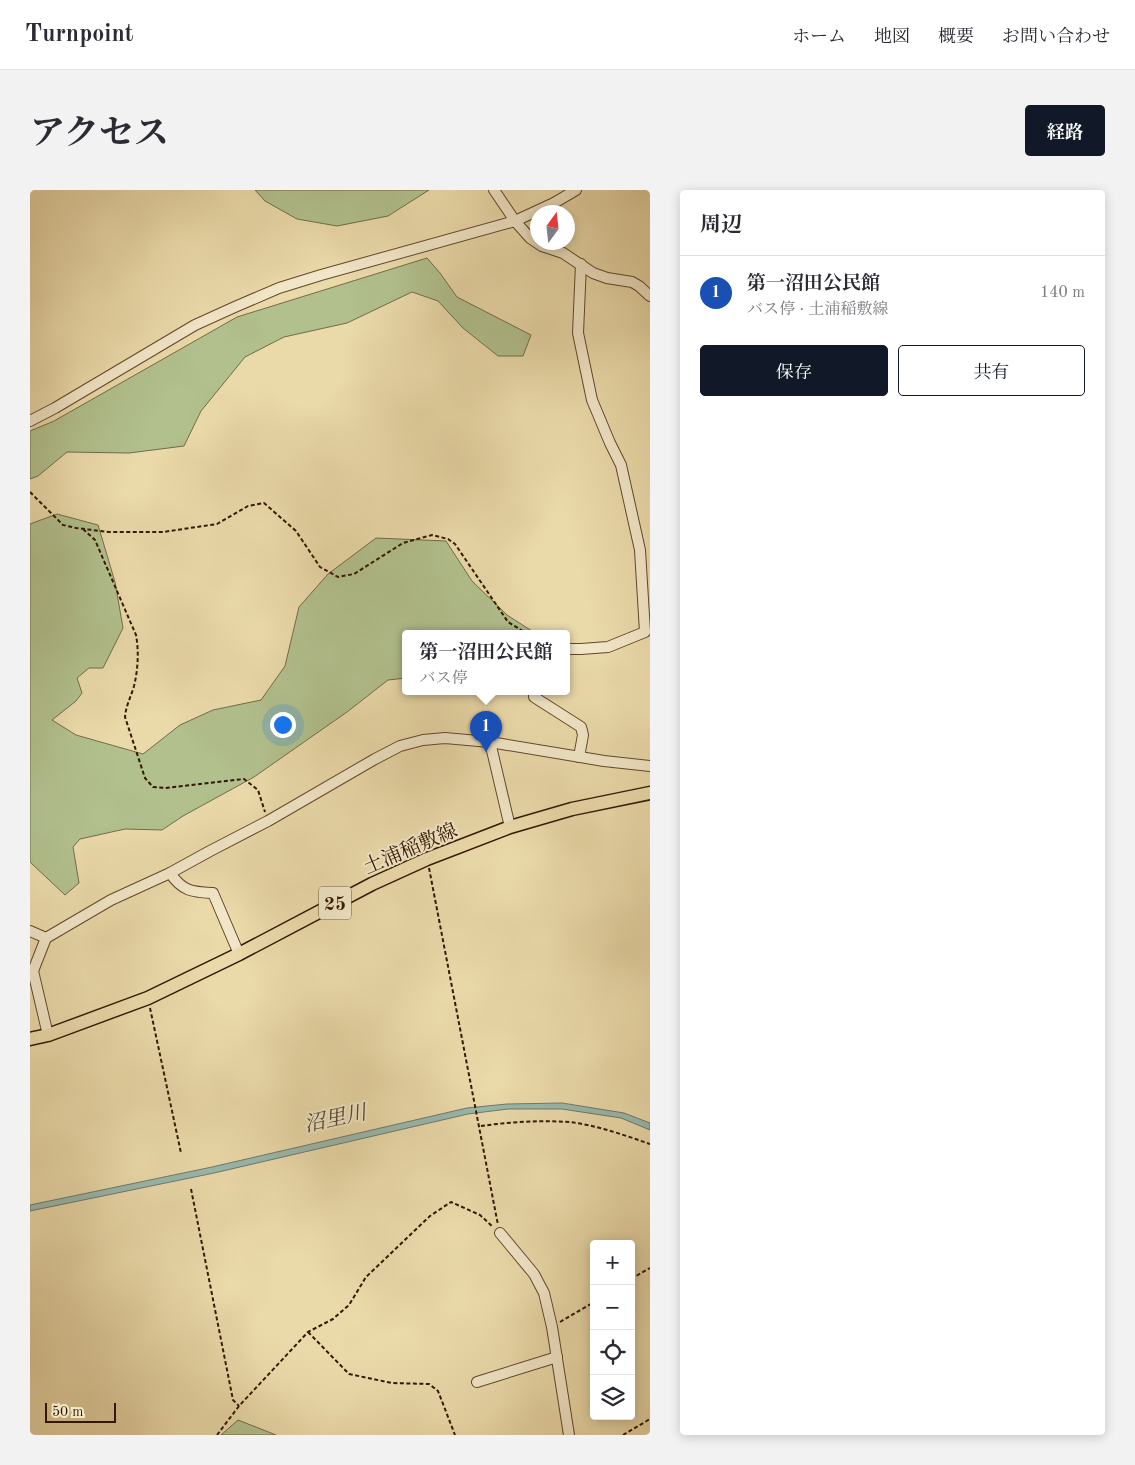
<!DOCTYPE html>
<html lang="ja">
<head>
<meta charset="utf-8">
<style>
	body { margin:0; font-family:"Old Standard TT","Noto Serif JP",serif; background:#f2f2f3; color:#2b2b33 }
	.controls { position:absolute; right:15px; bottom:15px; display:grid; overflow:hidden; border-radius:5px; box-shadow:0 2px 12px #0003 }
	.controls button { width:45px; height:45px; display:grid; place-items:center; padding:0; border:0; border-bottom:1px solid #e1e1e2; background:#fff; color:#2b2b33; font:25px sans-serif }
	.compass { position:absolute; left:500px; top:15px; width:45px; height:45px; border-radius:50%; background:#fff; box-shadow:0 2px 12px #0003; rotate:15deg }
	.scale { position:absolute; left:15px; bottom:12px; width:71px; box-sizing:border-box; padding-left:5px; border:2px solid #341701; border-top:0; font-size:14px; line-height:18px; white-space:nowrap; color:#341701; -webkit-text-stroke:4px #f1e6c7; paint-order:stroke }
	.you { position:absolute; left:252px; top:534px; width:18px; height:18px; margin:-12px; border:4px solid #fff; border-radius:50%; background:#1a73e8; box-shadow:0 0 0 8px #1a73e833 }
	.badge { display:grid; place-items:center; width:32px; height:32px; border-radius:50%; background:#111827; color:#fff; font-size:16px; font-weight:700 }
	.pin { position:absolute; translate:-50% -41px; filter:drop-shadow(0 1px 2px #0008) }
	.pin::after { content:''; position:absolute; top:26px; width:18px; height:15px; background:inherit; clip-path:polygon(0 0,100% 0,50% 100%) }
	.popup { position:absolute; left:372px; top:440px; width:168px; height:65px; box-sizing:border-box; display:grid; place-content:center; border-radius:5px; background:#fff; filter:drop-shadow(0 1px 4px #0005); font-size:16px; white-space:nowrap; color:#7c7c81 }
	.popup b { font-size:19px; color:#2b2b33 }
	.popup::after { content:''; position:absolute; left:50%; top:100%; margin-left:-10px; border:10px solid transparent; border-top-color:#fff }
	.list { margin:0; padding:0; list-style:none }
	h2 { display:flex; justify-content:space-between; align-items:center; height:65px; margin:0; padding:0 20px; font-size:21px }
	h2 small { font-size:16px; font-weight:400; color:#7c7c81 }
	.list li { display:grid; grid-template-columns:32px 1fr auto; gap:15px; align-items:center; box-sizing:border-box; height:75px; padding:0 20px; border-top:1px solid #e1e1e2 }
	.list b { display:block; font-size:19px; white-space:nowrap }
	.list p { margin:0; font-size:16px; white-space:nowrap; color:#7c7c81 }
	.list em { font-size:16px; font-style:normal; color:#7c7c81 }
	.actions { display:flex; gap:10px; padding:15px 20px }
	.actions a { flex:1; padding:11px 0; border:1px solid #111827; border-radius:5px; text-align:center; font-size:18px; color:#111827 }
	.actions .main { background:#111827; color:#fff }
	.icon { flex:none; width:28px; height:28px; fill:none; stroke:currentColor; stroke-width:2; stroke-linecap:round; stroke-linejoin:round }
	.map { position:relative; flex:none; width:620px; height:1245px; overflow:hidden; border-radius:5px }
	header { display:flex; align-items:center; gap:30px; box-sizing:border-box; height:70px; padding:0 25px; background:#fff; border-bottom:1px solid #e1e1e2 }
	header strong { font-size:24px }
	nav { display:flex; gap:28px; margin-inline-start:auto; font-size:18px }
	.intro { display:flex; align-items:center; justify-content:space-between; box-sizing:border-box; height:120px; padding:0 30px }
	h1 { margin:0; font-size:35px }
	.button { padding:12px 22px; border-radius:5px; background:#111827; color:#fff; font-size:18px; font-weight:700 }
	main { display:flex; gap:30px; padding:0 30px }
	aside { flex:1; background:#fff; border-radius:5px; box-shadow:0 2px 12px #0003 }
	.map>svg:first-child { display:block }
	.green { fill:#b1c08d; stroke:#726c47 }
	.water { fill:#98b9ae; stroke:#707869 }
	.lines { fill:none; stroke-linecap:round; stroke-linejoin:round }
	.minor-casing { stroke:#62482b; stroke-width:12 }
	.major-casing { stroke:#341701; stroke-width:15 }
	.path { stroke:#341701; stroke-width:2; stroke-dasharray:4 2.5; stroke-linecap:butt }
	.minor { stroke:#f1e6c7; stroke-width:10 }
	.major { stroke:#ead9a9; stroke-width:12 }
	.labels { text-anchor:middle; stroke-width:4; stroke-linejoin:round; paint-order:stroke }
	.shield { fill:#f1e6c7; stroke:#6d553c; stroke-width:1 }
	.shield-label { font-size:19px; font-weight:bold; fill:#341701 }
	.street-label { font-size:20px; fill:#341701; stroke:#f1e6c7 }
	.water-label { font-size:21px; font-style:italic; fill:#524835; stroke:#f1e6c7 }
</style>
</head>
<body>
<header>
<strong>Turnpoint</strong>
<nav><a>ホーム</a><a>地図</a><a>概要</a><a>お問い合わせ</a></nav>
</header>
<div class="intro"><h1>アクセス</h1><a class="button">経路</a></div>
<main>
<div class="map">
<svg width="620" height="1245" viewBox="0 0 620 1245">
	<rect width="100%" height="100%" fill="#ead9a9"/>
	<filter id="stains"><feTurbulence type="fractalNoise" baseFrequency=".004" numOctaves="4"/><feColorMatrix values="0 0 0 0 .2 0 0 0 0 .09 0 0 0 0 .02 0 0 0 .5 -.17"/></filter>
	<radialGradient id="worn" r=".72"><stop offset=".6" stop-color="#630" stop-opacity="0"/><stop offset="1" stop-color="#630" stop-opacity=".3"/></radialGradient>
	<g class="green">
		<path d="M225,0H399L358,26L307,36L267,29L235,11Z"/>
		<path d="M397,68L410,83L427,107L501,145L493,166H468L433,138L408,111L382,102L317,133L254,147L215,167L171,221L154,256L99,263L37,262L8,286L0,289V241L24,231L207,127Z"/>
		<path d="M27,324L68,335L85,392L93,438L73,478H59L47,488L52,503L46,511L22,530L46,545L113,564L150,535L183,520L231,510L255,476L269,417L298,384L346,348L416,351L442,391L477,425L505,443H376V488L358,490L317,522L224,587L153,626L132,640L95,639L50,649L43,657L49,693L35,705L0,672V334Z"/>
		<path d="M208,1230L246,1245H191Z"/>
	</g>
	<path class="water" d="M532,913L594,923L620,933V940L591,928L532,919H478L438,924L184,983L0,1021V1015L182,977L437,918L477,914Z"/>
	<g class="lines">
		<defs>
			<g id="minor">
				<path d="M464,0L485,31L500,48L512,56L533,63L563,83L577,88L602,92L609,96L620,106"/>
				<path d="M0,231L25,218L165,135L207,116L249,98L291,85L485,31L524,13L546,0"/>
				<path d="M536,459H551L578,457L615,442L610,360L591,275L580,253L562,210L548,143L551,74"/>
				<path d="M504,501V507L551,537L553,545L549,567"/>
				<path d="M460,552L480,637"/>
				<path d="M140,683C153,702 163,702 183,703L209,764"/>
				<path d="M0,741L16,748"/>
				<path d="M3,781L18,845"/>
				<path d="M0,782L3,781L16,748L81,710L140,683L180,661L238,631L345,569L370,556L393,550L415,548L460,552L574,571L620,576"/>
				<path d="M470,1043L504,1084L514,1103L522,1137L539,1245"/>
				<path d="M447,1192L527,1167"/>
			</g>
			<path id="major" d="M0,849L18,845L118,808L209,764L342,694L397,669L480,637L542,619L620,603"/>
		</defs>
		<use href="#minor" class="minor-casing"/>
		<use href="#major" class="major-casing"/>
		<g class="path">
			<path d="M0,302L33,335L46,338L79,342H133L187,334L218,316L234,313L266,341L290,377L308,387L324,384L373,353L402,345L418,349L425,354L478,432L496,443"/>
			<path d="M53,339L65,350L106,445C109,461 108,480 104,496C101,507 96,515 95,527L115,588L123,597L135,598L214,589L228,600L235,622"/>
			<path d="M399,678L468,1035"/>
			<path d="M120,818L151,963"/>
			<path d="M451,936C479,932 510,930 539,932C566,935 594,945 620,954"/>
			<path d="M161,999L203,1210L209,1216"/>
			<path d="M601,1089L620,1078"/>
			<path d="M530,1132L564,1112"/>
			<path d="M278,1142L319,1184L362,1193L399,1194L408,1201L425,1245"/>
			<path d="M187,1245L209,1216L278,1142L303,1129L319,1115L336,1087L400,1026L421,1012L450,1025L463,1037"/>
			<path d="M593,1245L620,1229"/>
		</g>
		<use href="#minor" class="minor"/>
		<use href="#major" class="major"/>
	</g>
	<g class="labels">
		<rect class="shield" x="289" y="696.5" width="32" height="33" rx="4"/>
		<g class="shield-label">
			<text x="305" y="720">25</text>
		</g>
		<g class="street-label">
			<text transform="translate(380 658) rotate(-23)" y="7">土浦稲敷線</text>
		</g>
		<g class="water-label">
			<text transform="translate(305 928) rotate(-12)" y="7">沼里川</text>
		</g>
	</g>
	<rect width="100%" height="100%" filter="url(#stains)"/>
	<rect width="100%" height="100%" fill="url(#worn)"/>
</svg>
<div class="controls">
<button>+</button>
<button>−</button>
<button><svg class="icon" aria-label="locate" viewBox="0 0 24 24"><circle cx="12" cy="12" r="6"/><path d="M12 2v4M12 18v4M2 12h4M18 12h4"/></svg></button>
<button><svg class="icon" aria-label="layers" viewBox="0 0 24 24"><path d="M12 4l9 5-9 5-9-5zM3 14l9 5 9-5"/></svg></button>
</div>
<svg class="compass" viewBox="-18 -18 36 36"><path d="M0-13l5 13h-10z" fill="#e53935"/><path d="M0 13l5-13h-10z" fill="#7c7c81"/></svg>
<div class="scale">50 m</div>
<div class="you"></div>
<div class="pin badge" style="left:456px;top:562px;background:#1a4fb4">1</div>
<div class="popup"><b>第一沼田公民館</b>バス停</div>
</div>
<aside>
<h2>周辺<small></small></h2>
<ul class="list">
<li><span class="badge" style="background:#1a4fb4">1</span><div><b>第一沼田公民館</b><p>バス停 · 土浦稲敷線</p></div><em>140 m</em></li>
</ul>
<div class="actions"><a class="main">保存</a><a>共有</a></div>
</aside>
</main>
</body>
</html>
